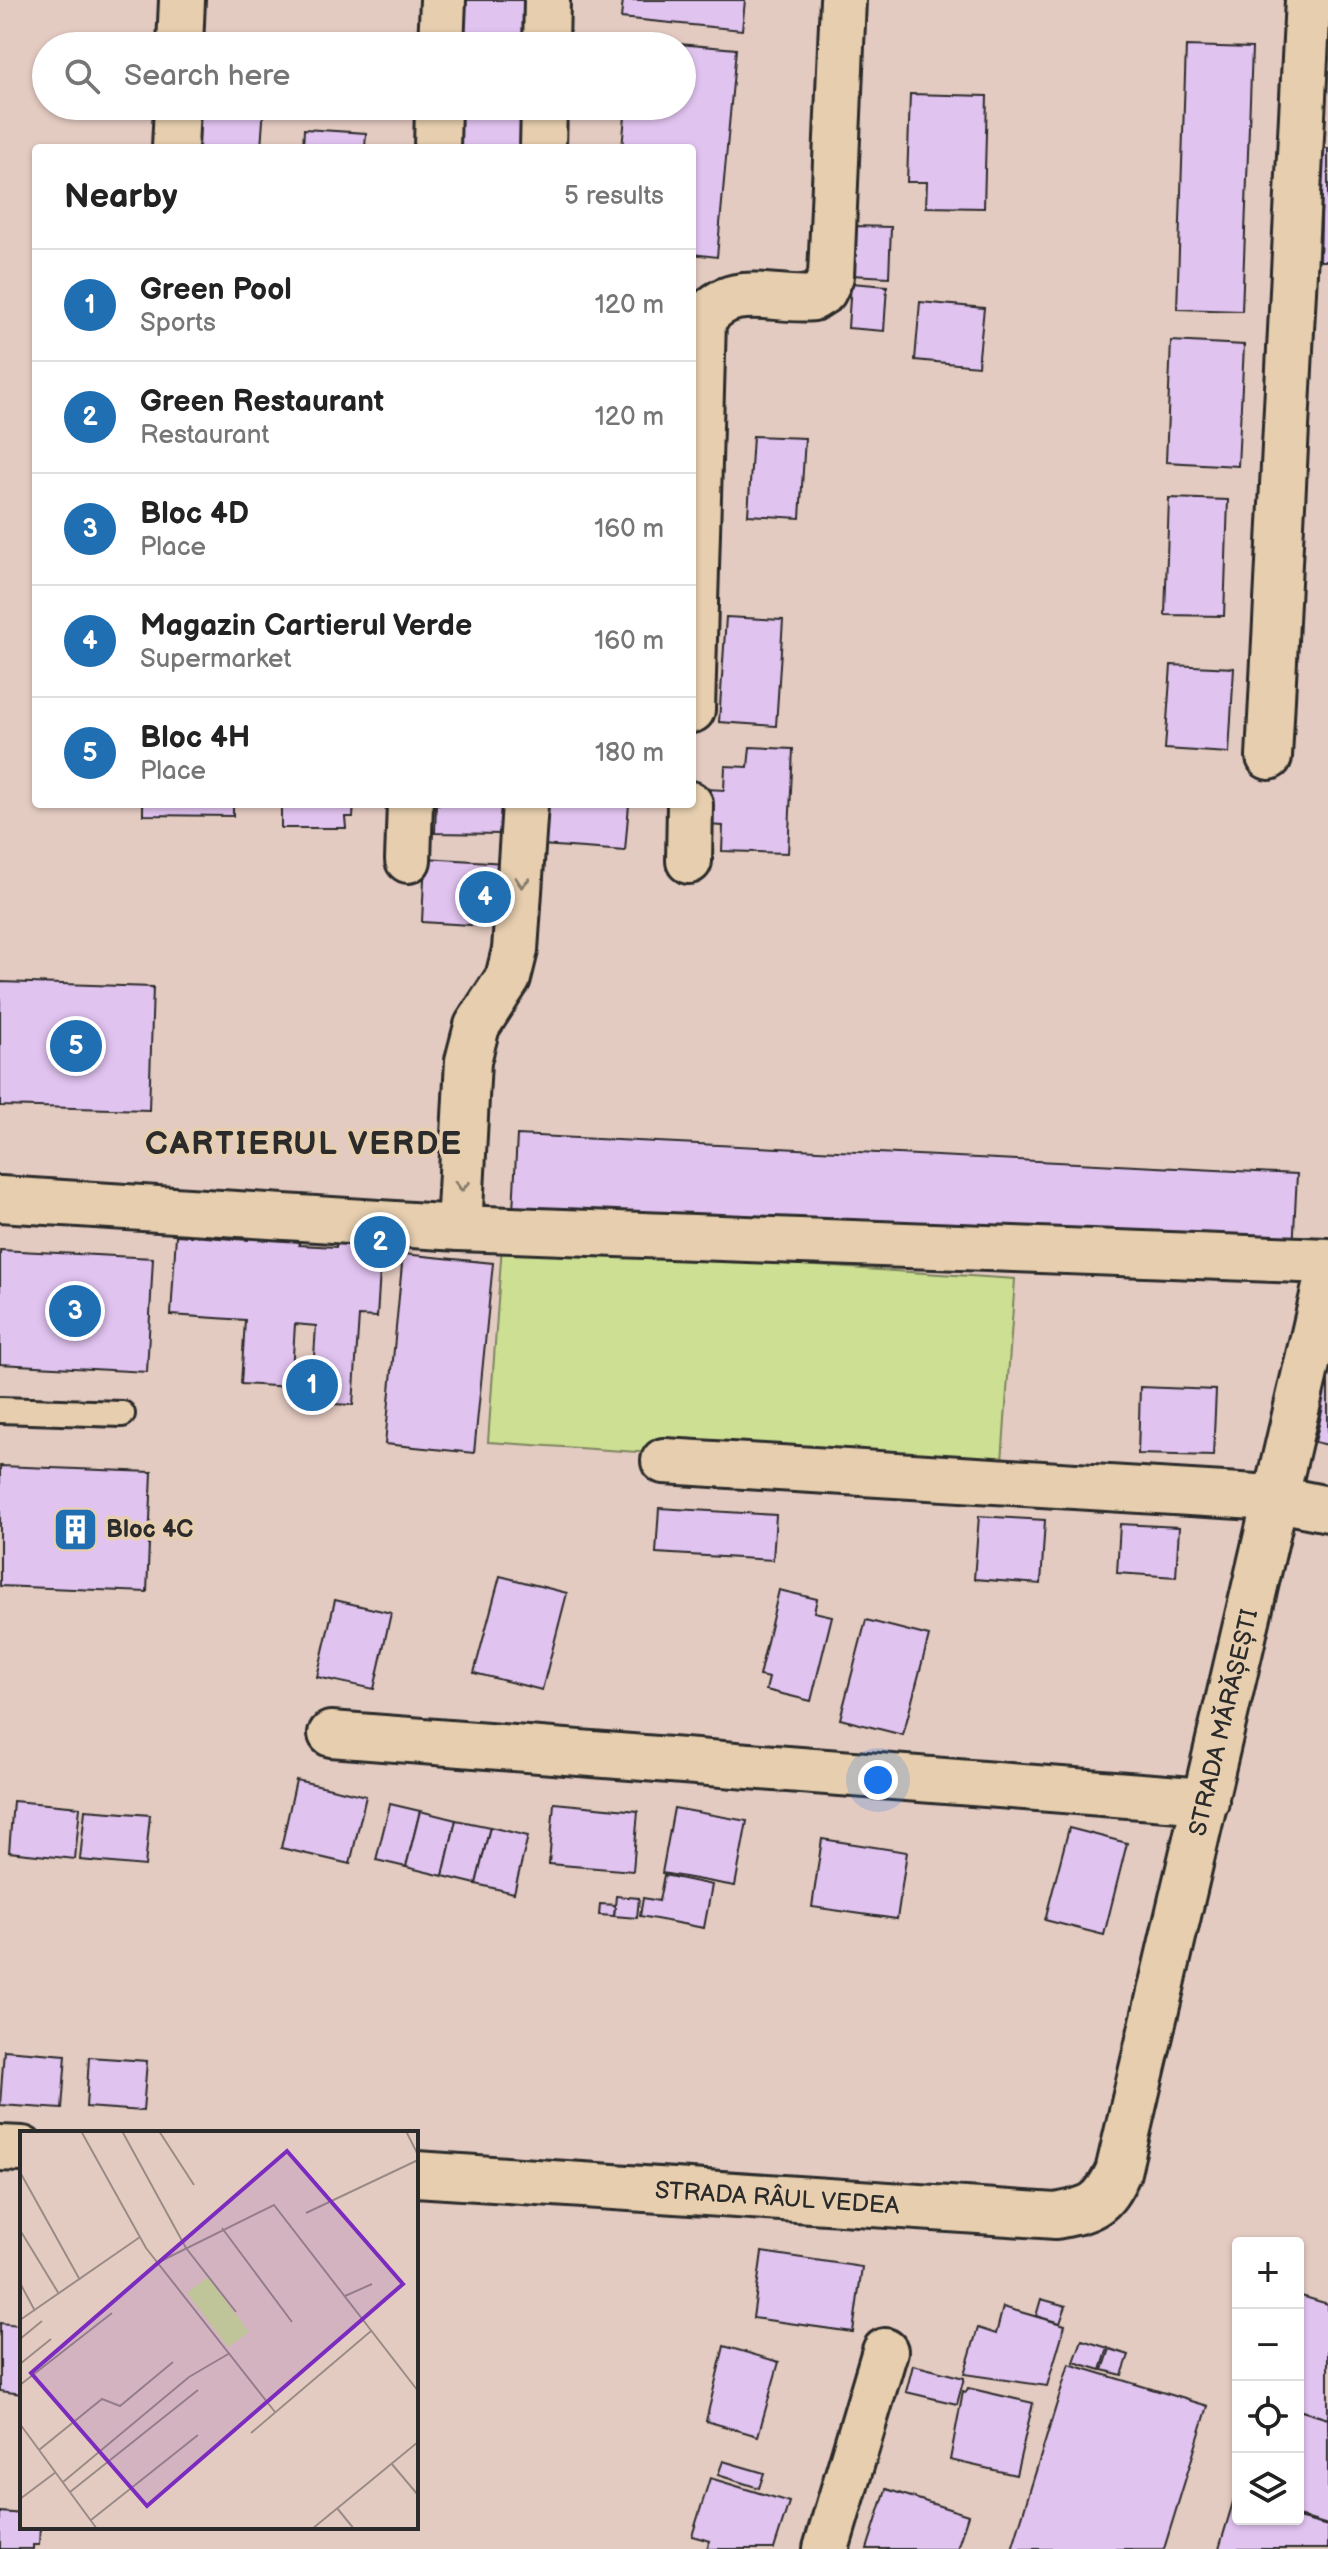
<!DOCTYPE html>
<html lang="en">
<head>
<meta charset="utf-8">
<style>
	body { margin:0; font-family:"Balsamiq Sans",sans-serif; background:#f6f6f6; color:#222 }
	.controls { position:absolute; right:24px; bottom:24px; display:grid; overflow:hidden; border-radius:8px; box-shadow:0 2px 6px #0004 }
	.controls button { width:72px; height:72px; display:grid; place-items:center; padding:0; border:0; border-bottom:2px solid #e0e0e0; background:#fff; color:#222; font:40px sans-serif }
	.you { position:absolute; left:878px; top:1780px; width:28px; height:28px; margin:-20px; border:6px solid #fff; border-radius:50%; background:#1a73e8; box-shadow:0 0 0 12px #1a73e833 }
	.badge { display:grid; place-items:center; width:52px; height:52px; border-radius:50%; background:#1f6fb2; color:#fff; font-size:26px; font-weight:700 }
	.pin { position:absolute; translate:-50% -50%; border:4px solid #fff; box-shadow:0 2px 8px #0006 }
	.list { margin:0; padding:0; list-style:none }
	h2 { display:flex; justify-content:space-between; align-items:center; height:104px; margin:0; padding:0 32px; font-size:34px }
	h2 small { font-size:26px; font-weight:400; color:#767676 }
	.list li { display:grid; grid-template-columns:52px 1fr auto; gap:24px; align-items:center; box-sizing:border-box; height:112px; padding:0 32px; border-top:2px solid #e0e0e0 }
	.list b { display:block; font-size:30px; white-space:nowrap }
	.list p { margin:0; font-size:26px; white-space:nowrap; color:#767676 }
	.list em { font-size:26px; font-style:normal; color:#767676 }
	.icon { flex:none; width:44px; height:44px; fill:none; stroke:currentColor; stroke-width:2; stroke-linecap:round; stroke-linejoin:round }
	.map { position:relative; flex:none; width:1328px; height:2549px; overflow:hidden }
	.search { position:absolute; background:#fff; box-shadow:0 2px 6px #0004; left:32px; top:32px; width:664px; height:88px; display:flex; align-items:center; gap:20px; box-sizing:border-box; padding:0 28px; border-radius:44px; color:#767676; font-size:30px }
	.panel { position:absolute; background:#fff; box-shadow:0 2px 6px #0004; left:32px; top:144px; width:664px; height:664px; border-radius:8px }
	.map>svg:first-child { display:block }
	.green { fill:#cddf93; stroke:#7c855f; stroke-width:2 }
	.building { fill:#e1c3f0; stroke:#2b2b2b; stroke-width:2 }
	.lines { fill:none; stroke-linecap:round; stroke-linejoin:round }
	.service-casing { stroke:#2b2b2b; stroke-width:30 }
	.minor-casing { stroke:#2b2b2b; stroke-width:50 }
	.service { stroke:#e6ceae; stroke-width:24 }
	.minor { stroke:#e6ceae; stroke-width:44 }
	.oneway { stroke:#887c6c }
	.labels { text-anchor:middle; stroke-width:7; stroke-linejoin:round; paint-order:stroke }
	.poi-label { font-size:24px; font-weight:bold; fill:#2b2b2b; stroke:#e6ceae; text-anchor:start }
	.street-label { font-size:24px; fill:#2b2b2b; stroke:#e6ceae }
	.district-label { font-size:32px; font-weight:bold; letter-spacing:2px; fill:#2b2b2b; stroke:#e6ceae }
	.inset-road { fill:none; stroke:#9a8b86; stroke-width:2 }
	.view { fill:#7b2cbf; fill-opacity:0.15; stroke:#7b2cbf; stroke-width:4 }
	.inset-edge { fill:none; stroke:#2b2b2b; stroke-width:4 }
</style>
</head>
<body>
<div class="map">
<svg width="1328" height="2549" viewBox="0 0 1328 2549">
	<rect width="100%" height="100%" fill="#e4cbc2"/>
	<filter id="ink" filterUnits="userSpaceOnUse"><feTurbulence type="fractalNoise" baseFrequency=".0125" numOctaves="2"/><feDisplacementMap in="SourceGraphic" scale="16" xChannelSelector="R" yChannelSelector="G"/><feConvolveMatrix kernelMatrix="1 2 1 2 8 2 1 2 1" color-interpolation-filters="sRGB"/></filter>
	<g filter="url(#ink)">
		<path class="green" d="M502,1245L1015,1279L1001,1476L488,1442Z"/>
		<g class="building">
			<path d="M461,0H528L527,46H460Z"/>
			<path d="M623,0H745L742,30L621,18Z"/>
			<path d="M632,40L736,49L717,257L692,254V148H622L626,106H682V46H631Z"/>
			<path d="M1186,46L1252,48L1242,311L1177,309Z"/>
			<path d="M910,94L987,96L984,208L926,207L927,182H907Z"/>
			<path d="M187,106H264L261,148H185Z"/>
			<path d="M458,106H525L524,148H457Z"/>
			<path d="M304,129L366,133L365,148H303Z"/>
			<path d="M1323,148H1328V261H1320Z"/>
			<path d="M853,226L891,227L889,277L851,275Z"/>
			<path d="M851,283L887,286L884,331L848,328Z"/>
			<path d="M920,302L984,308L978,366L915,360Z"/>
			<path d="M1171,341L1244,345L1238,466L1166,462Z"/>
			<path d="M753,436L805,438L800,518L748,515Z"/>
			<path d="M1169,498L1228,500L1224,616L1165,615Z"/>
			<path d="M726,617L783,620L776,726L719,722Z"/>
			<path d="M1171,665L1234,668L1229,753L1165,749Z"/>
			<path d="M750,747L793,749L788,853L722,851L723,826L706,825L707,789L724,790L725,766L748,767Z"/>
			<path d="M143,804H233V816L143,815Z"/>
			<path d="M281,804H354L353,817H345L346,828H281Z"/>
			<path d="M436,804H503L502,834L435,833Z"/>
			<path d="M546,804H629L625,851L542,845Z"/>
			<path d="M425,858L505,863L502,927L422,922Z"/>
			<path d="M0,982L153,987L149,1110L0,1106Z"/>
			<path d="M517,1135L1297,1174L1293,1250L513,1211Z"/>
			<path d="M249,1230L300,1234L299,1245L336,1247L337,1236L382,1239L377,1317L359,1316L353,1405L311,1403L316,1326L295,1324L291,1387L241,1384L245,1320L171,1315L176,1235L248,1240Z"/>
			<path d="M0,1250L153,1258L147,1372L0,1364Z"/>
			<path d="M403,1254L493,1263L474,1453L385,1444Z"/>
			<path d="M1328,1366V1445L1315,1442L1323,1407L1304,1403Z"/>
			<path d="M1140,1387L1216,1390L1213,1456L1138,1454Z"/>
			<path d="M0,1466L152,1472L147,1592L0,1586Z"/>
			<path d="M659,1508L776,1515L773,1560L656,1553Z"/>
			<path d="M979,1516L1045,1520L1041,1584L974,1579Z"/>
			<path d="M1120,1524L1179,1527L1176,1577L1117,1573Z"/>
			<path d="M500,1576L567,1593L542,1690L474,1673Z"/>
			<path d="M779,1590L817,1599L814,1612L832,1616L811,1701L766,1690L769,1678L759,1676Z"/>
			<path d="M335,1600L391,1613L374,1689L317,1677Z"/>
			<path d="M866,1620L929,1636L903,1735L840,1719Z"/>
			<path d="M296,1780L366,1796L350,1864L281,1848Z"/>
			<path d="M13,1801L80,1807L75,1859L9,1852Z"/>
			<path d="M554,1803L638,1811L633,1871L549,1864Z"/>
			<path d="M390,1804L420,1811L406,1867L376,1860Z"/>
			<path d="M674,1808L747,1821L735,1886L662,1873Z"/>
			<path d="M85,1810L150,1815L145,1866L80,1860Z"/>
			<path d="M420,1811L456,1820L443,1876L406,1867Z"/>
			<path d="M456,1820L490,1827L476,1884L443,1876Z"/>
			<path d="M490,1827L528,1836L514,1893L476,1884Z"/>
			<path d="M1069,1828L1127,1843L1104,1935L1045,1920Z"/>
			<path d="M822,1839L907,1852L897,1919L812,1907Z"/>
			<path d="M664,1875L712,1885L704,1928L640,1916L643,1898L659,1901Z"/>
			<path d="M616,1896L639,1898L637,1918L614,1916Z"/>
			<path d="M600,1904L615,1905L614,1916L599,1915Z"/>
			<path d="M4,2050L66,2055L62,2109L0,2105Z"/>
			<path d="M89,2057L147,2061L143,2111L86,2107Z"/>
			<path d="M762,2252L862,2267L853,2332L753,2318Z"/>
			<path d="M1298,2295L1328,2304V2419L1298,2410Z"/>
			<path d="M1041,2299L1066,2306L1060,2323L1036,2316Z"/>
			<path d="M22,2304V2394L0,2391V2323L19,2325Z"/>
			<path d="M1003,2307L1065,2325L1047,2386L964,2374L978,2328L996,2334Z"/>
			<path d="M1082,2340L1108,2348L1101,2370L1074,2362Z"/>
			<path d="M724,2346L779,2362L758,2436L706,2421Z"/>
			<path d="M1110,2349L1129,2355L1122,2375L1103,2370Z"/>
			<path d="M1069,2364L1208,2406L1164,2549H1012Z"/>
			<path d="M913,2365L964,2378L957,2404L906,2392Z"/>
			<path d="M968,2388L1033,2403L1016,2475L950,2460L963,2391L966,2392Z"/>
			<path d="M1298,2410L1328,2419V2525L1298,2516Z"/>
			<path d="M723,2461L764,2473L759,2488L718,2475Z"/>
			<path d="M710,2478L789,2502L774,2549H707L710,2541L692,2536Z"/>
			<path d="M886,2489L968,2515L957,2549H867Z"/>
			<path d="M1234,2499L1238,2500V2519L1298,2518L1328,2526V2549H1219Z"/>
			<path d="M0,2512L22,2514V2527H40L39,2545H33V2549H0Z"/>
		</g>
		<g class="lines">
			<defs>
				<path id="service" d="M0,1410L122,1414"/>
				<g id="minor">
					<path d="M180,46L182,0"/>
					<path d="M441,46L443,0"/>
					<path d="M546,46L547,0"/>
					<path d="M175,148L177,106"/>
					<path d="M437,148L438,106"/>
					<path d="M543,148L544,106"/>
					<path d="M692,710L703,320C730,280 773,302 813,298L824,291L831,276L843,0"/>
					<path d="M1269,757L1308,0"/>
					<path d="M408,860L410,804"/>
					<path d="M689,861L690,804"/>
					<path d="M0,1199L459,1228L1328,1261"/>
					<path d="M459,1228L468,1061L477,1026L508,978L515,950L525,804"/>
					<path d="M664,1461L1273,1498L1328,1509"/>
					<path d="M331,1734L1206,1801"/>
					<path d="M0,2148L22,2149"/>
					<path id="s1" d="M416,2174L1056,2216C1092,2209 1102,2206 1118,2172L1328,1274"/>
					<path d="M826,2549L885,2351"/>
				</g>
			</defs>
			<use href="#service" class="service-casing"/>
			<use href="#minor" class="minor-casing"/>
			<use href="#service" class="service"/>
			<use href="#minor" class="minor"/>
		</g>
		<defs><path id="oneway-chevron" d="M-2-3.5L2.5 0L-2 3.5" fill="none" stroke-width="1.6" stroke-linecap="round" stroke-linejoin="round" transform="scale(2)"/></defs>
		<g class="oneway">
			<use href="#oneway-chevron" transform="translate(522 882) rotate(94)"/>
			<use href="#oneway-chevron" transform="translate(462 1186) rotate(93)"/>
		</g>
	</g>
	<defs>
		<symbol id="building-square" viewBox="-11 -11 22 22"><rect x="-9" y="-9" width="18" height="18" rx="4" fill="#1f6fb2" stroke="#e6ceae"/><path d="M-4-6H4V6H1V3H-1V6H-4ZM-2.5-4.3h1.7v1.8h-1.7ZM.8-4.3h1.7v1.8H.8ZM-2.5-1h1.7V.8h-1.7ZM.8-1h1.7V.8H.8Z" fill="#fff"/></symbol>
	</defs>
	<g fill-rule="evenodd">
		<use href="#building-square" x="50" y="1504" width="51" height="51"/>
	</g>
	<g class="labels">
		<g class="poi-label">
			<text x="106" y="1537">Bloc 4C</text>
		</g>
		<g class="street-label">
			<text dy="8" stroke="none"><textPath href="#s1" startOffset="1184">STRADA MĂRĂȘEȘTI</textPath></text>
			<text dy="8" stroke="none"><textPath href="#s1" startOffset="362">STRADA RÂUL VEDEA</textPath></text>
		</g>
		<g class="district-label">
			<text x="304" y="1154">CARTIERUL VERDE</text>
		</g>
	</g>
	<g transform="translate(20 2131)">
		<rect width="398" height="398" fill="#e4cbc2"/>
		<path d="M188,146L229,201L208,216L167,162Z" fill="#cddf93"/>
		<path class="inset-road" d="M61,0L126,117L255,281M102,0L166,117L216,181M139,0L174,54M386,0L398,24M0,41L60,149M286,82L398,29M202,97L272,191M0,99L39,163M137,132L254,74L398,260M0,152L15,180M325,165L352,153M0,189L120,106M0,208L22,190M0,233L31,208M0,254L92,182M0,293L77,398M231,302L351,200M19,319L82,268L100,275L153,231M371,332L398,364M43,351L169,246L210,222M50,361L178,259M0,368L36,341M317,377L334,398M71,389L178,304M292,398L398,311"/>
		<path class="view" d="M267,20L383,153L127,375L11,242Z"/>
		<rect width="398" height="398" class="inset-edge"/>
	</g>
</svg>
<div class="controls">
<button>+</button>
<button>−</button>
<button><svg class="icon" aria-label="locate" viewBox="0 0 24 24"><circle cx="12" cy="12" r="6"/><path d="M12 2v4M12 18v4M2 12h4M18 12h4"/></svg></button>
<button><svg class="icon" aria-label="layers" viewBox="0 0 24 24"><path d="M12 4l9 5-9 5-9-5zM3 14l9 5 9-5"/></svg></button>
</div>
<div class="you"></div>
<div class="pin badge" style="left:312px;top:1385px">1</div>
<div class="pin badge" style="left:380px;top:1242px">2</div>
<div class="pin badge" style="left:75px;top:1311px">3</div>
<div class="pin badge" style="left:485px;top:897px">4</div>
<div class="pin badge" style="left:76px;top:1046px">5</div>
<div class="search"><svg class="icon" aria-label="search" viewBox="0 0 24 24"><circle cx="10" cy="10" r="6"/><path d="M15 15l6 6"/></svg>Search here</div>
<section class="panel">
<h2>Nearby<small>5 results</small></h2>
<ul class="list">
<li><span class="badge">1</span><div><b>Green Pool</b><p>Sports</p></div><em>120 m</em></li>
<li><span class="badge">2</span><div><b>Green Restaurant</b><p>Restaurant</p></div><em>120 m</em></li>
<li><span class="badge">3</span><div><b>Bloc 4D</b><p>Place</p></div><em>160 m</em></li>
<li><span class="badge">4</span><div><b>Magazin Cartierul Verde</b><p>Supermarket</p></div><em>160 m</em></li>
<li><span class="badge">5</span><div><b>Bloc 4H</b><p>Place</p></div><em>180 m</em></li>
</ul>
</section>
</div>
</body>
</html>
